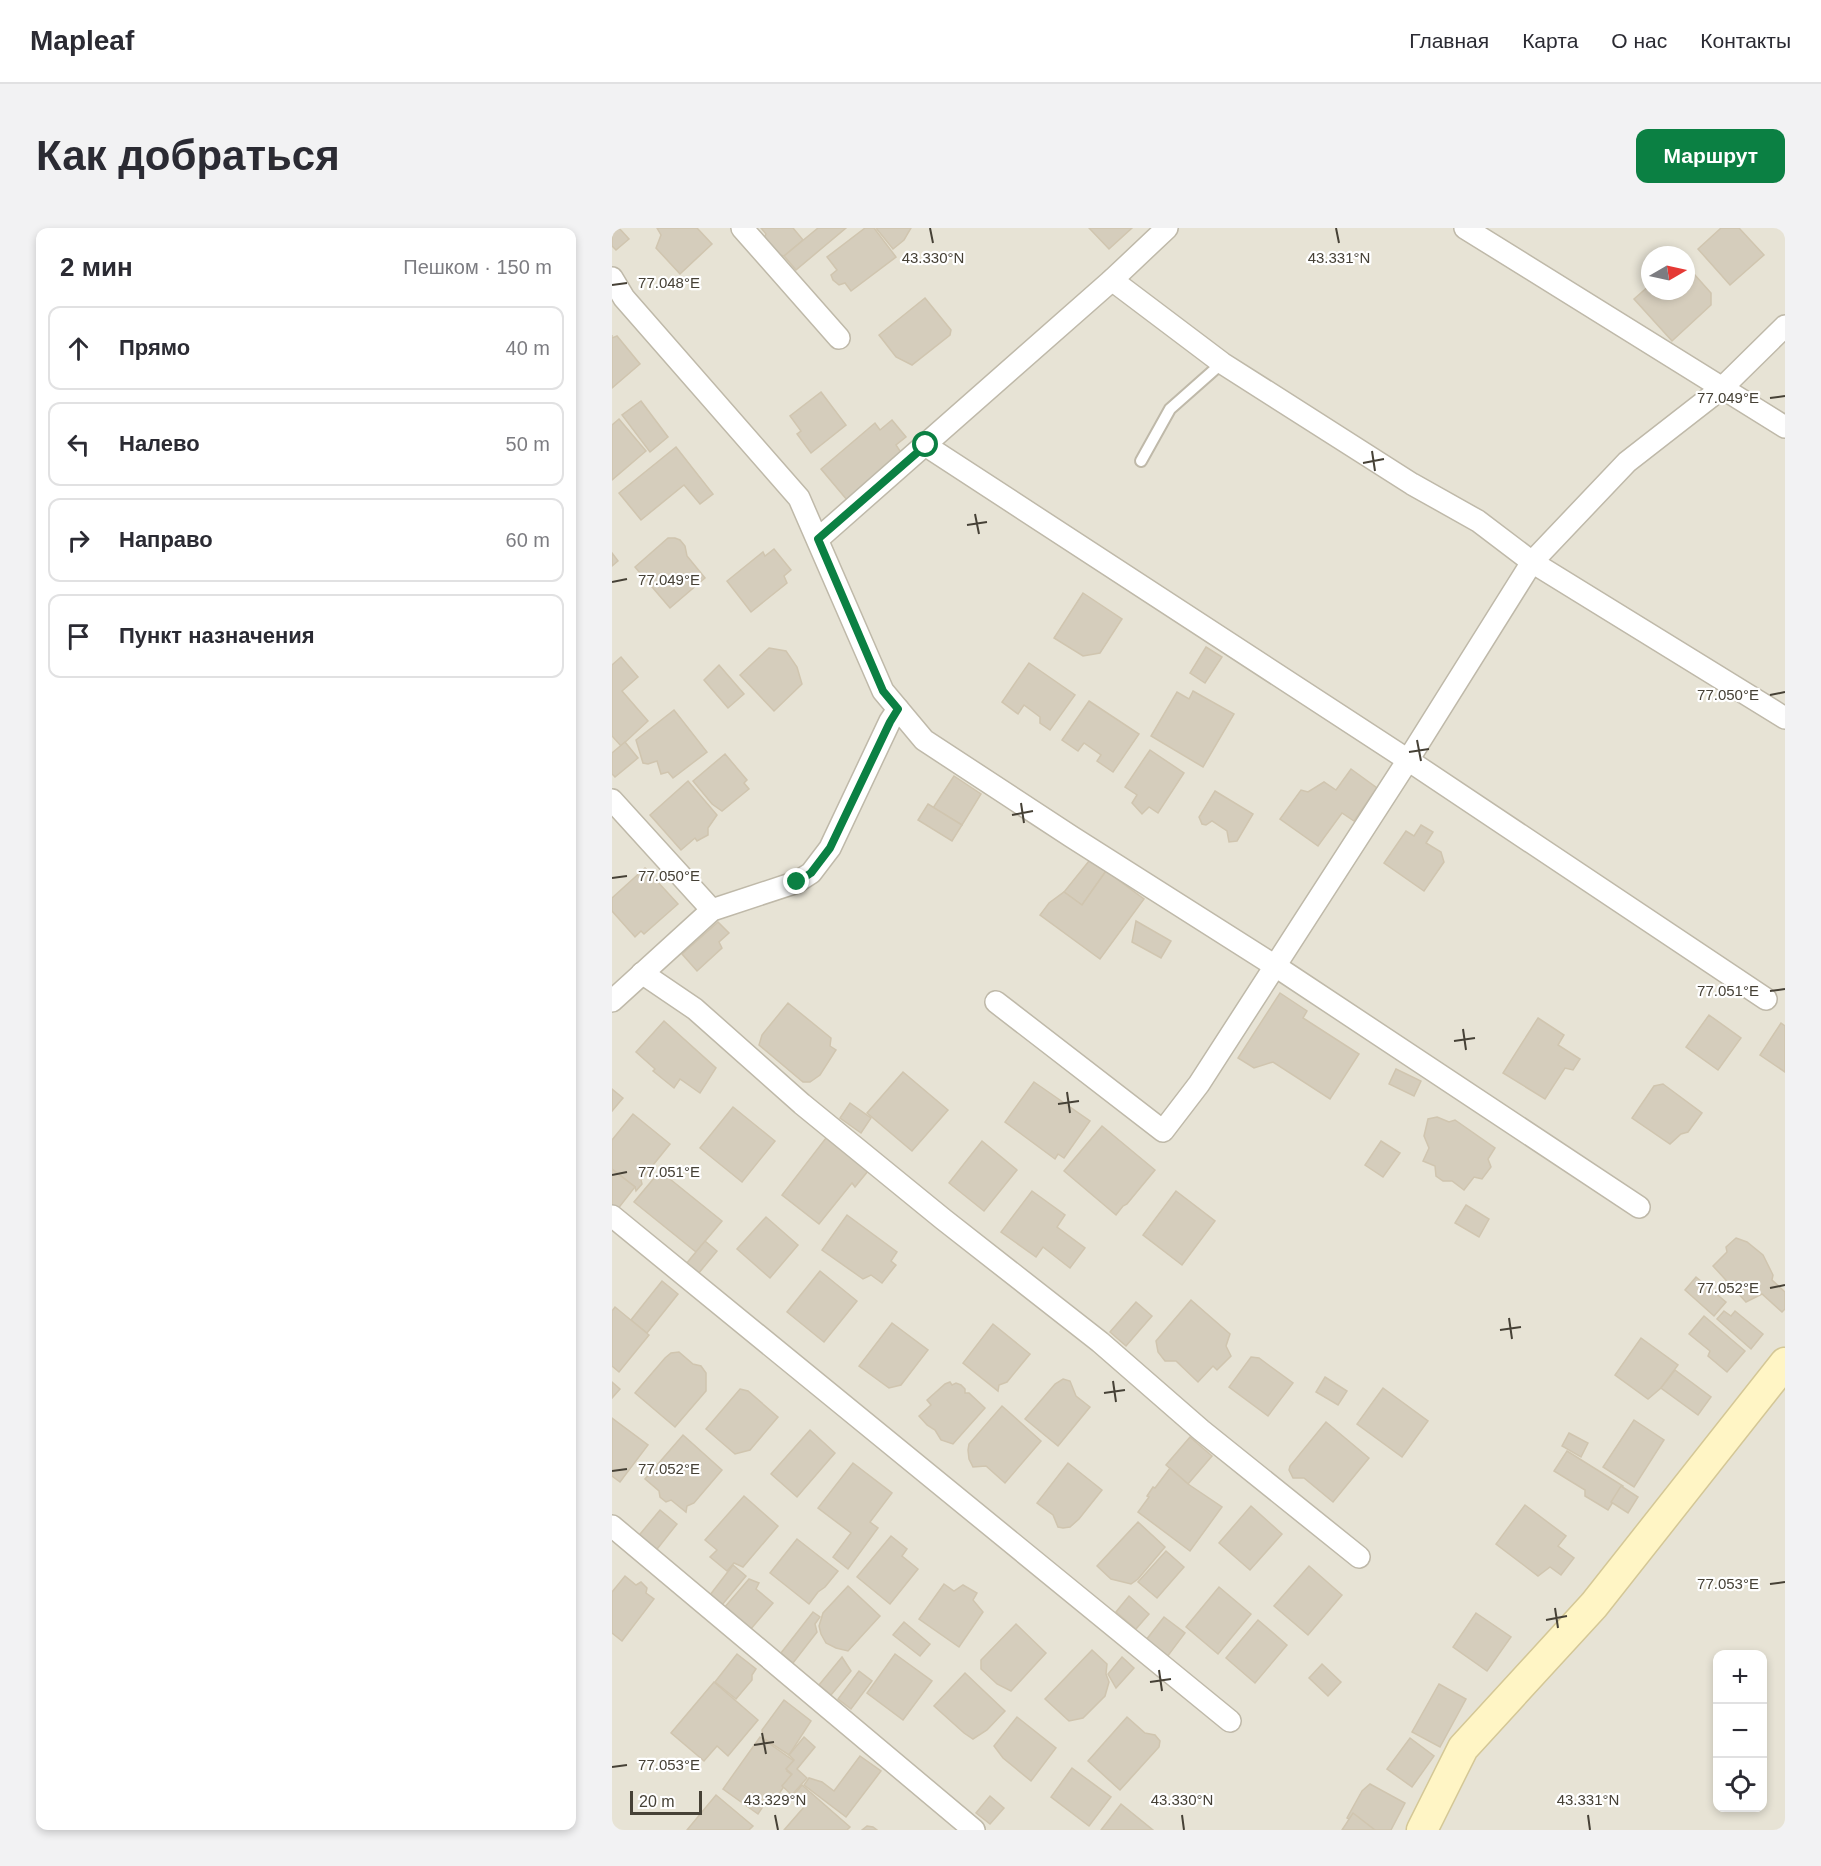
<!DOCTYPE html>
<html lang="ru">
<head>
<meta charset="utf-8">
<style>
	body { margin:0; font-family:Arial,sans-serif; background:#f2f2f3; color:#2b2b33 }
	.controls { position:absolute; right:18px; bottom:18px; display:grid; overflow:hidden; border-radius:12px; box-shadow:0 3px 9px #0003 }
	.controls button { width:54px; height:54px; display:grid; place-items:center; padding:0; border:0; border-bottom:2px solid #e1e1e2; background:#fff; color:#2b2b33; font:30px sans-serif }
	.compass { position:absolute; left:1029px; top:18px; width:54px; height:54px; border-radius:50%; background:#fff; box-shadow:0 3px 9px #0003; rotate:81deg }
	.scale { position:absolute; left:18px; bottom:15px; width:72px; box-sizing:border-box; padding-left:6px; border:3px solid #464136; border-top:0; font-size:16px; line-height:21px; white-space:nowrap; color:#464136; -webkit-text-stroke:4px #fff; paint-order:stroke }
	.stop { position:absolute; width:18px; height:18px; margin:-14px; border:4px solid #0b8043; border-radius:50%; background:#fff }
	.stop.end { background:#0b8043; border-color:#fff; box-shadow:0 2px 6px #0008 }
	.list { margin:0; padding:0; list-style:none }
	h2 { display:flex; justify-content:space-between; align-items:center; height:78px; margin:0; padding:0 24px; font-size:26px }
	h2 small { font-size:20px; font-weight:400; color:#7c7c81 }
	.list li { display:grid; grid-template-columns:39px 1fr auto; gap:18px; align-items:center; box-sizing:border-box; height:84px; margin:0 12px 12px; padding:0 12px; border:2px solid #e1e1e2; border-radius:12px }
	.list b { display:block; font-size:22px; white-space:nowrap }
	.list em { font-size:20px; font-style:normal; color:#7c7c81 }
	.icon { flex:none; width:33px; height:33px; fill:none; stroke:currentColor; stroke-width:2; stroke-linecap:round; stroke-linejoin:round }
	.map { position:relative; flex:none; width:1173px; height:1602px; overflow:hidden; border-radius:12px }
	header { display:flex; align-items:center; gap:36px; box-sizing:border-box; height:84px; padding:0 30px; background:#fff; border-bottom:2px solid #e1e1e2 }
	header strong { font-size:28px }
	nav { display:flex; gap:33px; margin-inline-start:auto; font-size:21px }
	.intro { display:flex; align-items:center; justify-content:space-between; box-sizing:border-box; height:144px; padding:0 36px }
	h1 { margin:0; font-size:42px }
	.button { padding:15px 27px; border-radius:12px; background:#0b8043; color:#fff; font-size:21px; font-weight:700 }
	main { display:flex; gap:36px; padding:0 36px }
	aside { flex:1; background:#fff; border-radius:12px; box-shadow:0 3px 9px #0003 }
	.map>svg:first-child { display:block }
	.residential { fill:#e7e3d5; fill-rule:evenodd }
	.building { fill:#d5cdbc; stroke:#d0c5af; stroke-width:1.5 }
	.lines { fill:none; stroke-linecap:round; stroke-linejoin:round }
	.lane-casing { stroke:#bfb9a9; stroke-width:14 }
	.street-casing { stroke:#bfb9a9; stroke-width:24 }
	.secondary-casing { stroke:#d4c796; stroke-width:33 }
	.lane { stroke:#fff; stroke-width:10 }
	.street { stroke:#fff; stroke-width:21 }
	.secondary { stroke:#fff5c5; stroke-width:30 }
	.route { stroke:#0b8043; stroke-width:8 }
	.ticks { fill:none; stroke:#464136; stroke-width:2 }
	.ticks-label { font-size:15px; text-anchor:middle; fill:#464136; stroke:#fff; stroke-width:4.5; stroke-linejoin:round; paint-order:stroke }
</style>
</head>
<body>
<header>
<strong>Mapleaf</strong>
<nav><a>Главная</a><a>Карта</a><a>О нас</a><a>Контакты</a></nav>
</header>
<div class="intro"><h1>Как добраться</h1><a class="button">Маршрут</a></div>
<main>
<aside>
<h2>2 мин<small>Пешком · 150 m</small></h2>
<ul class="list">
<li><svg class="icon" aria-label="ahead" viewBox="0 0 24 24"><path d="M12 20V5M6 11l6-6 6 6"/></svg><div><b>Прямо</b></div><em>40 m</em></li>
<li><svg class="icon" aria-label="left" viewBox="0 0 24 24"><path d="M17 20v-9H6M10 6l-5 5 5 5"/></svg><div><b>Налево</b></div><em>50 m</em></li>
<li><svg class="icon" aria-label="right" viewBox="0 0 24 24"><path d="M7 20v-9h11M14 6l5 5-5 5"/></svg><div><b>Направо</b></div><em>60 m</em></li>
<li><svg class="icon" aria-label="arrive" viewBox="0 0 24 24"><path d="M6 21V4h12l-3 4 3 4H6"/></svg><div><b>Пункт назначения</b></div></li>
</ul>
</aside>
<div class="map">
<svg width="1173" height="1602" viewBox="0 0 1173 1602">
	<rect width="100%" height="100%" fill="#f3f0e7"/>
	<path class="residential" d="M0,0H1173V1602H0ZM1038,27H1074V63H1038ZM1106,1426H1150V1580H1106Z"/>
	<g class="building">
		<path d="M0,0H7L17,11L4,22L0,18Z"/>
		<path d="M45,0H85L100,16L68,46L44,20L49,7Z"/>
		<path d="M149,0H181L191,12L172,28L164,26L152,10L154,6Z"/>
		<path d="M206,0H234L184,42L172,28Z"/>
		<path d="M253,0H262L284,29L239,63L233,55L227,57L221,52L219,47L225,42L215,29Z"/>
		<path d="M264,0H299L292,12L281,21Z"/>
		<path d="M477,0H520L497,21Z"/>
		<path d="M1109,0H1127L1152,27L1118,57L1086,21Z"/>
		<path d="M1074,37L1099,65V77L1060,113L1022,71L1038,57V63H1074Z"/>
		<path d="M313,70L339,102L338,107L300,137L284,129L267,107Z"/>
		<path d="M0,107V110L5,108L28,136L0,160Z"/>
		<path d="M209,164L234,197L199,225L185,206L189,203L178,188Z"/>
		<path d="M29,173L56,209L38,224L10,187Z"/>
		<path d="M7,191L34,223L0,252V197Z"/>
		<path d="M280,192L294,209L284,217L290,226L235,272L209,241L263,195L268,202Z"/>
		<path d="M64,219L101,266L88,276L72,257L29,292L7,265Z"/>
		<path d="M56,310H63L68,312L73,318L75,328L93,350L58,380L23,339Z"/>
		<path d="M162,321L179,342L172,348L175,355L139,384L115,353L151,324L153,328Z"/>
		<path d="M0,325L6,333L0,338Z"/>
		<path d="M471,365L510,391L488,425L471,428L442,410Z"/>
		<path d="M594,419L610,429L593,455L578,445Z"/>
		<path d="M157,420L174,423L185,439L190,456L162,483L128,447Z"/>
		<path d="M9,429L26,449L10,463L36,493L9,518L0,508V437Z"/>
		<path d="M417,435L463,467L438,502L428,495V489L412,477L406,486L390,474Z"/>
		<path d="M107,437L132,466L116,480L92,452Z"/>
		<path d="M581,463L622,486L591,539L539,508L565,464L577,471Z"/>
		<path d="M477,473L527,506L501,544L485,533L489,527L472,515L466,523L450,512Z"/>
		<path d="M62,482L95,524L61,550L56,544L49,546L45,533L36,536L31,535L24,512Z"/>
		<path d="M13,514L26,530L3,549L0,546V525Z"/>
		<path d="M538,522L572,545L546,585L537,579L530,586L520,575L525,567L513,559Z"/>
		<path d="M113,526L135,552L132,555L137,561L110,583L100,576L81,553Z"/>
		<path d="M739,541L765,560L742,593L730,585L706,618L668,591L689,562L696,564L712,554L724,562Z"/>
		<path d="M342,548L369,566L350,597L321,580Z"/>
		<path d="M76,553L105,587L96,600V607L85,613L83,610L69,622L38,587Z"/>
		<path d="M603,563L641,586L625,613L617,614L615,603L600,593L594,597L590,596L587,589Z"/>
		<path d="M316,576L350,597L340,613L306,592Z"/>
		<path d="M809,597L821,604L814,615L829,624L832,634L812,663L772,635L794,603L802,608Z"/>
		<path d="M477,633L494,643L470,677L452,664Z"/>
		<path d="M33,640L66,676L32,706L29,703L23,709L0,683V670Z"/>
		<path d="M494,643L532,671L488,731L428,687L437,675L452,664L470,677Z"/>
		<path d="M524,693L559,713L549,730L520,714Z"/>
		<path d="M106,694L117,705L107,714L110,720L85,743L70,726Z"/>
		<path d="M668,765L695,783L691,790L747,826L718,871L661,834L642,840L626,830Z"/>
		<path d="M176,775L219,810L218,818L224,822L208,847L198,854H191L147,817L150,807Z"/>
		<path d="M1097,787L1129,810L1106,842L1074,819Z"/>
		<path d="M926,790L952,807L946,817L968,831L961,842L953,840L933,871L891,845Z"/>
		<path d="M52,793L104,840L88,865L68,851L62,860L41,843L43,841L24,824Z"/>
		<path d="M1169,795L1173,798V844L1148,827Z"/>
		<path d="M784,841L809,853L802,868L777,856Z"/>
		<path d="M291,844L336,882L300,923L255,885Z"/>
		<path d="M422,854L478,893L452,930L446,926L443,931L393,894Z"/>
		<path d="M1051,856L1090,885L1076,904L1069,906L1058,916L1020,890L1042,858Z"/>
		<path d="M0,861L11,870L0,883Z"/>
		<path d="M238,875L259,890L249,905L228,890Z"/>
		<path d="M121,879L163,913L130,954L88,920Z"/>
		<path d="M21,886L58,916L29,952L30,956L24,963L23,959L0,941V912Z"/>
		<path d="M825,889L837,894L843,892L883,920L876,931L879,939L870,951L862,949L852,962L840,953H831L824,948L823,938L811,933L817,920L812,908L816,891Z"/>
		<path d="M490,898L543,942L515,976L511,978L504,987L452,943Z"/>
		<path d="M214,910L256,943L243,959L240,955L207,996L170,967Z"/>
		<path d="M370,913L405,942L372,983L337,955Z"/>
		<path d="M769,913L788,925L771,949L753,937Z"/>
		<path d="M0,941L23,959L5,982L0,978Z"/>
		<path d="M48,943L110,993L84,1024L22,974Z"/>
		<path d="M420,963L453,987L445,999L473,1020L458,1040L431,1019L424,1029L389,1004Z"/>
		<path d="M564,963L603,993L570,1037L531,1007Z"/>
		<path d="M854,977L877,991L867,1009L843,995Z"/>
		<path d="M235,987L285,1024L279,1033L284,1037L270,1055L259,1047L251,1051L210,1022Z"/>
		<path d="M154,989L186,1017L158,1050L125,1021Z"/>
		<path d="M1124,1010L1135,1014L1151,1027L1161,1047L1160,1052L1173,1064V1081L1170,1084L1150,1066L1134,1074L1101,1038L1115,1024L1114,1019Z"/>
		<path d="M93,1013L105,1023L86,1046L74,1036Z"/>
		<path d="M208,1043L245,1073L212,1114L175,1084Z"/>
		<path d="M1084,1049L1114,1074L1102,1088L1073,1062Z"/>
		<path d="M50,1053L66,1066L35,1105L19,1092Z"/>
		<path d="M579,1072L618,1106L614,1118L619,1128L605,1142L601,1138L586,1154L564,1133H553L546,1124L544,1113Z"/>
		<path d="M524,1074L540,1088L514,1118L498,1104Z"/>
		<path d="M3,1079L37,1107L7,1144L0,1138V1083Z"/>
		<path d="M1112,1083L1119,1088L1123,1083L1151,1106L1139,1121L1105,1091Z"/>
		<path d="M1092,1088L1133,1123L1115,1144L1096,1128L1098,1123L1077,1106Z"/>
		<path d="M280,1095L316,1122L289,1157L277,1160L247,1138Z"/>
		<path d="M381,1096L418,1126L395,1154L387,1157L386,1163L351,1135Z"/>
		<path d="M1029,1110L1066,1137L1049,1160L1036,1171L1003,1147Z"/>
		<path d="M67,1124L81,1136L89,1138L94,1145V1163L63,1199L23,1165L53,1130L59,1125Z"/>
		<path d="M639,1129L647,1130L681,1155L656,1188L617,1159Z"/>
		<path d="M1063,1142L1099,1169L1086,1187L1049,1160Z"/>
		<path d="M713,1149L735,1163L726,1177L704,1164Z"/>
		<path d="M451,1151L458,1153L464,1168L478,1179L446,1218L413,1191L443,1156Z"/>
		<path d="M0,1154L8,1161L0,1170Z"/>
		<path d="M338,1154L340,1157L344,1155L349,1157L353,1161V1165H357L373,1180L341,1216L329,1212L323,1202L315,1197L307,1188L319,1177L315,1172L333,1156Z"/>
		<path d="M771,1160L816,1193L790,1229L745,1196Z"/>
		<path d="M128,1161L136,1163L166,1189L138,1222L123,1226L94,1201Z"/>
		<path d="M390,1178L429,1213L393,1255L374,1238L361,1239L357,1231L356,1222L357,1216Z"/>
		<path d="M0,1190L36,1217L8,1254L0,1248Z"/>
		<path d="M1022,1192L1052,1212L1022,1259L991,1239Z"/>
		<path d="M714,1194L757,1230L721,1274L692,1250H681L677,1242L678,1238Z"/>
		<path d="M198,1202L223,1225L185,1269L159,1246Z"/>
		<path d="M957,1205L976,1215L969,1229L950,1218Z"/>
		<path d="M71,1207L110,1242L82,1275L75,1278L74,1284L59,1272L54,1274L48,1269L47,1263L33,1251Z"/>
		<path d="M578,1209L600,1228L576,1256L554,1237Z"/>
		<path d="M955,1223L1011,1258L996,1282L973,1268V1262L942,1243Z"/>
		<path d="M241,1235L280,1265L258,1294L266,1300L236,1341L221,1329L239,1305L206,1280Z"/>
		<path d="M456,1235L490,1262L467,1291L458,1299L451,1300L446,1299L441,1287L425,1275Z"/>
		<path d="M558,1240L576,1256L610,1279L578,1323L526,1284L537,1269L535,1268L541,1259L543,1260Z"/>
		<path d="M1009,1258L1026,1269L1016,1285L999,1274Z"/>
		<path d="M132,1268L166,1298L131,1339L122,1335L115,1343L98,1329L105,1322L93,1312Z"/>
		<path d="M913,1277L954,1308L946,1318L962,1330L949,1347L938,1339L926,1348L884,1316Z"/>
		<path d="M639,1278L670,1306L638,1342L607,1315Z"/>
		<path d="M48,1282L65,1296L42,1325L24,1311Z"/>
		<path d="M526,1294L553,1319L526,1351L519,1356L499,1351L485,1338Z"/>
		<path d="M279,1308L295,1321L290,1328L306,1341L278,1376L245,1349Z"/>
		<path d="M185,1311L226,1343L213,1359L206,1364L197,1376L158,1345Z"/>
		<path d="M554,1323L572,1339L545,1370L526,1354Z"/>
		<path d="M121,1337L134,1348L110,1377L98,1367Z"/>
		<path d="M697,1338L730,1367L696,1407L662,1378Z"/>
		<path d="M13,1348L24,1357L29,1354L35,1360L34,1365L42,1371L10,1413L0,1405V1364Z"/>
		<path d="M137,1351L147,1355L144,1361L161,1375L138,1402L112,1380Z"/>
		<path d="M332,1356L342,1363L351,1357L365,1365L361,1372L371,1384L347,1419L307,1391Z"/>
		<path d="M236,1358L268,1388L236,1423L224,1420L214,1415L209,1406L207,1398L211,1385Z"/>
		<path d="M607,1359L639,1386L606,1426L574,1399Z"/>
		<path d="M517,1368L537,1386L524,1401L504,1384Z"/>
		<path d="M201,1384L208,1389L203,1396L205,1404L181,1435L169,1425Z"/>
		<path d="M864,1385L899,1409L875,1443L841,1419Z"/>
		<path d="M552,1389L573,1405L555,1429L534,1412Z"/>
		<path d="M646,1392L675,1417L643,1455L614,1430Z"/>
		<path d="M292,1394L318,1416L308,1428L281,1407Z"/>
		<path d="M404,1396L434,1425L399,1463L385,1456L369,1441V1432Z"/>
		<path d="M480,1422L495,1436L494,1446L497,1454L493,1468L471,1490L457,1493L433,1471Z"/>
		<path d="M125,1426L144,1441L140,1447V1452L124,1471L103,1454Z"/>
		<path d="M283,1426L320,1453L291,1492L255,1465Z"/>
		<path d="M230,1429L239,1443L219,1467L207,1457Z"/>
		<path d="M510,1429L522,1440L504,1460L496,1446Z"/>
		<path d="M710,1436L729,1454L716,1468L697,1450Z"/>
		<path d="M247,1443L260,1453L239,1481L226,1471Z"/>
		<path d="M353,1445L393,1483L375,1502L361,1511L352,1505L322,1478Z"/>
		<path d="M102,1454L146,1492L116,1528L105,1518L92,1533L59,1505Z"/>
		<path d="M827,1456L854,1471L828,1519L800,1504Z"/>
		<path d="M172,1472L199,1493L177,1527L151,1510L150,1502Z"/>
		<path d="M405,1489L444,1520L419,1553L391,1530L382,1518Z"/>
		<path d="M515,1489L533,1505L543,1507L548,1513L547,1519L508,1562L476,1533Z"/>
		<path d="M148,1509L182,1533L175,1543L180,1547L162,1573L152,1577L146,1586L111,1561Z"/>
		<path d="M192,1509L203,1519L185,1541L195,1550L180,1567L170,1558L180,1546L174,1541L182,1532L177,1527Z"/>
		<path d="M798,1510L822,1528L800,1559L775,1541Z"/>
		<path d="M248,1528L269,1543L234,1589L192,1557L197,1550L210,1554L222,1563Z"/>
		<path d="M460,1540L499,1569L477,1598L439,1569Z"/>
		<path d="M758,1556L793,1575L779,1602H757L735,1590L750,1563Z"/>
		<path d="M190,1557L238,1599L235,1602H172L192,1579L180,1569Z"/>
		<path d="M104,1567L141,1598L137,1602H75Z"/>
		<path d="M378,1568L392,1580L378,1596L364,1585Z"/>
		<path d="M509,1576L541,1602H489Z"/>
		<path d="M741,1585L763,1602H730Z"/>
		<path d="M255,1598L261,1599L265,1602H250Z"/>
	</g>
	<g class="lines">
		<defs>
			<path id="lane" d="M529,233L558,181L610,135"/>
			<g id="street">
				<path d="M130,0L227,110"/>
				<path d="M853,0L1173,199"/>
				<path d="M0,50L12,70L187,270L271,463L312,512L460,609L671,743L1027,979"/>
				<path d="M500,52L610,135L800,256L866,293L920,334L1173,490"/>
				<path d="M313,217L796,532L1154,771"/>
				<path d="M206,311L500,52L555,0"/>
				<path d="M0,572L100,682"/>
				<path d="M30,745L83,781L190,876L331,991L488,1114L589,1202L747,1329"/>
				<path d="M0,773L100,682L185,654L199,645L218,620L278,493L286,481"/>
				<path d="M384,774L551,903L587,856L796,532L920,334L1015,234L1110,160L1173,98"/>
				<path d="M0,988L618,1493"/>
				<path d="M0,1298L362,1602"/>
			</g>
			<path id="secondary" d="M810,1602L851,1520L982,1377L1173,1135"/>
		</defs>
		<use href="#lane" class="lane-casing"/>
		<use href="#street" class="street-casing"/>
		<use href="#secondary" class="secondary-casing"/>
		<use href="#lane" class="lane"/>
		<use href="#street" class="street"/>
		<use href="#secondary" class="secondary"/>
	</g>
	<g class="lines">
		<path class="route" d="M185,654L199,645L218,620L278,494L286,481L271,463L206,311L314,217"/>
	</g>
	<path class="ticks" d="M318,0L321,15M724,0L727,15M0,57L15,55M1158,170L1173,168M760,223L763,243M751,235L772,231M363,286L367,306M355,297L375,294M0,354L15,351M1158,467L1173,464M805,512L809,533M797,524L817,521M409,575L412,595M400,587L421,583M0,650L15,648M1158,763L1173,761M851,801L854,822M842,813L863,810M455,864L458,885M446,876L467,873M0,947L15,944M1158,1060L1173,1057M897,1090L900,1111M888,1102L909,1099M501,1153L504,1174M492,1165L513,1162M0,1243L15,1241M1158,1356L1173,1354M943,1380L946,1400M934,1392L955,1388M547,1442L550,1463M538,1454L559,1451M150,1505L154,1526M142,1517L162,1514M0,1539L15,1537M163,1587L166,1602M570,1587L572,1602M976,1587L978,1602"/>
	<g class="ticks-label">
		<text x="321" y="35">43.330°N</text>
		<text x="727" y="35">43.331°N</text>
		<text x="57" y="60">77.048°E</text>
		<text x="1116" y="175">77.049°E</text>
		<text x="57" y="357">77.049°E</text>
		<text x="1116" y="472">77.050°E</text>
		<text x="57" y="653">77.050°E</text>
		<text x="1116" y="768">77.051°E</text>
		<text x="57" y="949">77.051°E</text>
		<text x="1116" y="1065">77.052°E</text>
		<text x="57" y="1246">77.052°E</text>
		<text x="1116" y="1361">77.053°E</text>
		<text x="57" y="1542">77.053°E</text>
		<text x="163" y="1577">43.329°N</text>
		<text x="570" y="1577">43.330°N</text>
		<text x="976" y="1577">43.331°N</text>
	</g>
</svg>
<div class="controls">
<button>+</button>
<button>−</button>
<button><svg class="icon" aria-label="locate" viewBox="0 0 24 24"><circle cx="12" cy="12" r="6"/><path d="M12 2v4M12 18v4M2 12h4M18 12h4"/></svg></button>
</div>
<svg class="compass" viewBox="-18 -18 36 36"><path d="M0-13l5 13h-10z" fill="#e53935"/><path d="M0 13l5-13h-10z" fill="#7c7c81"/></svg>
<div class="scale">20 m</div>
<div class="stop" style="left:314px;top:217px"></div>
<div class="stop end" style="left:185px;top:654px"></div>
</div>
</main>
</body>
</html>
